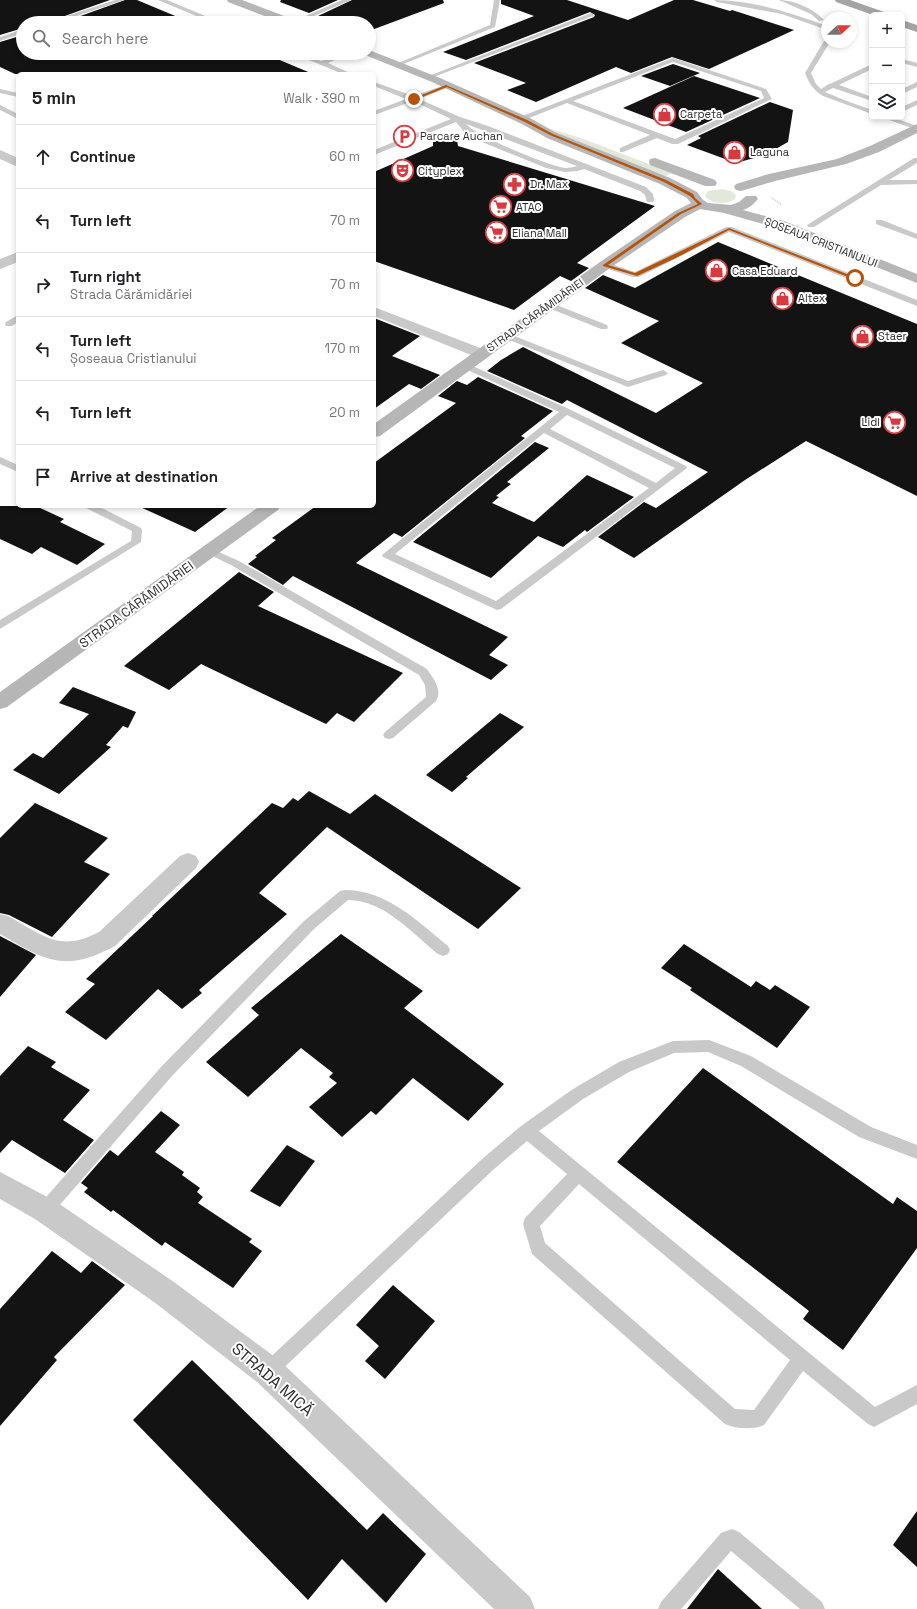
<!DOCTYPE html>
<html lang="en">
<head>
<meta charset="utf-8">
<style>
	body { margin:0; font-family:"Space Grotesk",sans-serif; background:#f2f2f2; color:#202124 }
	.controls { position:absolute; right:12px; top:12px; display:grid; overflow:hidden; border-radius:6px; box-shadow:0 2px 6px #0003 }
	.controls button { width:36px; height:36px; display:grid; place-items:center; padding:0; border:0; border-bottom:1px solid #e0e0e0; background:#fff; color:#202124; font:20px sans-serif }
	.compass { position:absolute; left:821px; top:12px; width:36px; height:36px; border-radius:50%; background:#fff; box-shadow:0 2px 6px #0003; rotate:68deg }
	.stop { position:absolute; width:12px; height:12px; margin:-9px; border:3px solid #b45309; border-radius:50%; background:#fff }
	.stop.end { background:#b45309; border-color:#fff; box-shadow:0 1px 4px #0008 }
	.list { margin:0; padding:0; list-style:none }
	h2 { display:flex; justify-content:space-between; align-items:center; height:52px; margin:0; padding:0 16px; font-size:17px }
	h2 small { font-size:13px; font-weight:400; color:#757577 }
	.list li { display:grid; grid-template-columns:26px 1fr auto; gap:12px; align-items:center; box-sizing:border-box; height:64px; padding:0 16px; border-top:1px solid #e0e0e0 }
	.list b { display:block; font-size:15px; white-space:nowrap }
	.list p { margin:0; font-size:13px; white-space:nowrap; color:#757577 }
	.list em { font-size:13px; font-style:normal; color:#757577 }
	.icon { flex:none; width:22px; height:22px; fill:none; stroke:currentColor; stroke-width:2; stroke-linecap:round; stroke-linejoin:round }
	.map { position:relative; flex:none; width:917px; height:1609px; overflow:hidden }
	.search { position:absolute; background:#fff; box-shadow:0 2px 6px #0003; left:16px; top:16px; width:360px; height:44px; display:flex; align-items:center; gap:10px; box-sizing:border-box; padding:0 14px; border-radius:22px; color:#757577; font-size:15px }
	.panel { position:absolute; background:#fff; box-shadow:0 2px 6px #0003; left:16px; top:72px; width:360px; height:436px; border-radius:6px }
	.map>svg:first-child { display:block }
	.green { fill:#e2e9da }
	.building { fill:#131313 }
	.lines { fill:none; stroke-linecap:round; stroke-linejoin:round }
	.path { stroke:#c9c9c9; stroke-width:1.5; stroke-dasharray:1 1; stroke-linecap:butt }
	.lane { fill:#c9c9c9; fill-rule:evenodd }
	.street { fill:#c9c9c9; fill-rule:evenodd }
	.secondary { fill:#b6b6b6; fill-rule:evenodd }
	.primary { fill:#a4a4a4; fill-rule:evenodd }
	.route { fill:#b45309 }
	.labels { text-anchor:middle; stroke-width:4; stroke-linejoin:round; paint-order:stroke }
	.far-poi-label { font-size:11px; fill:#2c2c2c; stroke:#fff; text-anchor:start }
	.far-street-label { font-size:11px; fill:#2c2c2c; stroke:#fff }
	.street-label { font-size:13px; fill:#2c2c2c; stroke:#fff }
	.near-street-label { font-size:16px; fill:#2c2c2c; stroke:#fff }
</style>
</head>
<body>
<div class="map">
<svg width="917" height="1609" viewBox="0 0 917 1609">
	<rect width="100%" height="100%" fill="#fff"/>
	<g class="green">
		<path d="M544,127L581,138L672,173L664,177Z"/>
		<path d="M722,189L731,191L736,195L735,199C727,205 711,204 705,196L708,191Z"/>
	</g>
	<g class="building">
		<path d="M0,0H110L45,23H23V28L0,35Z"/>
		<path d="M125,0H137L192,23H61Z"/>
		<path d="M281,0H338L309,13L280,2Z"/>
		<path d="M352,0H443L444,3L369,31V23H336L318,16Z"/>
		<path d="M501,0H567L628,20L674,0H693L730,11L732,10L794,30L709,69L672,57L631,73L616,67L536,102L507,90L526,83L474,63L594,17L595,15L590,12L466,60L443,52L534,16L501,4Z"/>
		<path d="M23,35V53H263L313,74H15L0,67V42Z"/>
		<path d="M673,64L700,73L670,86L641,76Z"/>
		<path d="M694,76L760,98L686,132L623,108Z"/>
		<path d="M770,102L793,110L788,142L765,155L736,163L687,145L701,138L698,136Z"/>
		<path d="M457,140L458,146L655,206L577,263L589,268L571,281L560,276L514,310L374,261V172L433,146V141Z"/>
		<path d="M718,242L917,324V496L806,441L745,480L634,558L598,537L644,502L656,508L708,472L567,400L562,404L487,371L501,360L523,347L656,413L703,383L621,343L659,321L585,288L603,275L635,288Z"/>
		<path d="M374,318L420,336L392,356L440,375L421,389L409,384L374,409Z"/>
		<path d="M478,377L553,411L521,436L525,438L402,537L394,533L356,563L508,637L489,655L508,665L491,680L293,576L283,585L248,564L257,557L255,556L276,540L272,538L316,506H374V463L456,403L438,396L457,381L467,385Z"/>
		<path d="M535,442L549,448L507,482L511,484L496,496L499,497L492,503L534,522L587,475L634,497L587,532L585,530L563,547L538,536L491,578L413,542Z"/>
		<path d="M0,506H36L64,519L60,522L105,544L77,565L41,547L32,554L0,539Z"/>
		<path d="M138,506H230L195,532Z"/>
		<path d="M239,572L274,592L258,606L403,673L354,722L337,713L326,724L201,664L169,690L124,666Z"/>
		<path d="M73,687L136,712L128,728L123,726L106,745L111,747L59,794L13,770L33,753L43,758L89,714L59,703Z"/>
		<path d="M500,713L524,727L466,777L468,778L452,792L426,775Z"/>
		<path d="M309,791L350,814L375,794L521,888L478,929L327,827L259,893L287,914L199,990L202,993L182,1009L158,989L106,1040L65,1012L95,984L86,979L153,916H152L272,803L283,808L293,798L298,801Z"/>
		<path d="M35,803L108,838L84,862L110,874L52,937L9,915L0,913V838Z"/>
		<path d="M341,934L423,991L404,1008L504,1084L468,1121L413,1078L376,1115L371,1111L342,1137L309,1107L337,1083L329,1077L333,1073L301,1048L248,1097L206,1062L259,1015L251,1008Z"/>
		<path d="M0,936L36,955L0,997Z"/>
		<path d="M684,944L751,987L756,981L770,990L775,985L810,1007L777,1048L690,990L692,988L661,968Z"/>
		<path d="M28,1046L56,1062L51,1067L90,1090L63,1120L94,1140L65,1173L12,1140L0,1153V1076Z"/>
		<path d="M703,1068L893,1204L897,1197L917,1211V1248L843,1350L803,1319L809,1311L617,1162Z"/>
		<path d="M161,1111L180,1125L155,1152L184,1172L182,1175L200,1188L197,1192L203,1197L198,1203L252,1239L249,1242L262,1251L233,1288L165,1242L162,1246L113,1210L111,1212L84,1192L88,1188L81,1183L110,1150L118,1156Z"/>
		<path d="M287,1145L315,1161L280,1207L250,1191Z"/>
		<path d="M52,1251L81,1273L92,1261L125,1285L54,1357L57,1360L0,1426V1309Z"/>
		<path d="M393,1285L435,1321L385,1379L365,1361L379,1346L356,1325Z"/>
		<path d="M192,1360L367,1530L383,1513L426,1554L386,1603L342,1559L308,1600L133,1420Z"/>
		<path d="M917,1511V1567L893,1545Z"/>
		<path d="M718,1569L762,1609H687Z"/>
	</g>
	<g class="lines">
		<path class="path" d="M772,198L782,205"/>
		<g class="lane">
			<path d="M115,0H124L56,23H46Z"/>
			<path d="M158,0H167L222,23H213Z"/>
			<path d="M342,0H351L298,23H290Z"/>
			<path d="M494,0H500L495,27L401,65L396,64L490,25Z"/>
			<path d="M714,0C753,0 791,13 827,26V30L782,14L717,2Z"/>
			<path d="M779,0C794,0 814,9 824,20L819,21L811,14Z"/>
			<path d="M591,13L594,15L593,16L431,78L426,77Z"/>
			<path d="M23,29V33L0,41V37Z"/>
			<path d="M827,39V42H830L811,73L816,84L821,89L829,84L832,83L872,64V69L839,85L872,97V101L833,88L825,92L844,100L872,110V114L823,96C813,90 809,83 805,73L824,41Z"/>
			<path d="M292,53H301L321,61L343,53H352L328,63L352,74H343Z"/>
			<path d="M673,58L766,89L772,99L678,144H672L657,138L623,152H620V148L650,135L567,103L524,120H521L517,118ZM673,62L761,91L764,98L675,139L573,101Z"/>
			<path d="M902,59L917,63V67L902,63Z"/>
			<path d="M374,82L413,96L445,85H449V87L419,99L460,117L488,126L646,187L653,194L654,200L653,202H647L645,195L640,191L584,169L578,171L565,172L546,168L482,142L465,133L456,122L374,155V150L451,119L413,101L374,115V111L406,99L374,86ZM466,124L577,166C574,167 569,168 565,168C549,166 476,136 466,124Z"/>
			<path d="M917,82V87L902,94V89Z"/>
			<path d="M0,89L18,93V97L0,93Z"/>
			<path d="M917,100V105L902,112V107Z"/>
			<path d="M0,105L18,114V119L0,110Z"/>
			<path d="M881,117H892L917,126V130Z"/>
			<path d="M914,158H917V163L889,180H917V184L881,185L814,227H808L807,225Z"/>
			<path d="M876,220H882L917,234V239L876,224Z"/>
			<path d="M726,227H732L917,300V306L729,232L639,277H633L602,267L601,265L605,262L635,272Z"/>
			<path d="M549,302L607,325L608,327L607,329H601L546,307L545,305Z"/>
			<path d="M18,315V322L12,326H6L5,324L6,322Z"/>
			<path d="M507,333L628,381L663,370L668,373L666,375L628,387L504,338L502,336L504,334Z"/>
			<path d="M466,363L569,409L686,466L687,468L501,609L497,610L383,557L382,555L559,412L463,368L461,366L463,364ZM567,415L675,468L656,483L550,429ZM544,433L649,488L496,601L395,554Z"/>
			<path d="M0,457L18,465V472L0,464Z"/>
			<path d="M85,506H98L141,528L142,530L141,542L0,629V620L131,541L132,531L86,508Z"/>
			<path d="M210,548L239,561L427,669C433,678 443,690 436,701L393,738L389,739L385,738L383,735L385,732L426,697L425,685L419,675L231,565L206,553L205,551Z"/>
			<path d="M345,890C387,890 417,921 448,946L450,950L448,954L443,956L438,954C412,933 384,900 348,900L314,929L172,1076L51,1215L45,1218L39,1215L37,1210L39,1205L162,1066L304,921L340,891Z"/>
			<path d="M709,1040L751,1056L871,1127L917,1145V1159L859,1137L741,1066L708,1052L674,1053L629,1072L583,1099L539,1131L875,1407L917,1385V1404L874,1427L868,1424L803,1371L764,1425C753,1430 736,1429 725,1424L532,1254L523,1224L525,1218L567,1174L527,1141L493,1170L274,1377L268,1380L262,1377L259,1371L262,1365L481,1160L521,1126L573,1089L619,1062L673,1041ZM579,1184L790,1360L754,1410L735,1409L545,1243L540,1226Z"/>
			<path d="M732,1529L739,1532L822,1602L825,1609H800L731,1551L681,1609H658L661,1602L721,1533Z"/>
		</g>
		<g class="street">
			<path d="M0,150L18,158V167L0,159Z"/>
			<path d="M18,252V262L0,269V259Z"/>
			<path d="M374,307L488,351L490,354L488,357L482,359L476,357L374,316Z"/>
			<path d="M188,853L196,856L199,862L196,868L115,946C65,973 46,961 0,934V914L8,916C43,935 59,953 99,932L180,856Z"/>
			<path d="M0,1172L55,1201L174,1282L279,1360L530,1597L535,1609H494L257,1382L154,1302L35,1219L0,1199Z"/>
		</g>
		<g class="secondary">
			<path d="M227,0H242L297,21L298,23H283L228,2Z"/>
			<path d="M369,50L440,78L530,118L555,132L670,178L697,192L703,200L708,203L731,205L739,202L746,196H756L758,199C754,204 749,208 743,210L784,221L917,274V283L774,227L724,213L700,209L685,217L610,268L380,436L374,437V424L600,262L675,211L691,203L687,198L660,184L547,138L522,124L432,82L365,55L363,53H369Z"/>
			<path d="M917,124V133L879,152L846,164L775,181L741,191L736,190L734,187L736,184L769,174L837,159L870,146Z"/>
			<path d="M655,158L715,180L717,183L715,186H705L650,165L649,162L650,159Z"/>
			<path d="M260,506H281L278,510L7,707L0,709V692Z"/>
		</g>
		<g class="primary">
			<path d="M835,0H850L887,13L888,15H873L836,2Z"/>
			<path d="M902,20L917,25V32L902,27Z"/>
		</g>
	</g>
	<path class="route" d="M446,85L527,120L553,134L666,180L693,194L695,198L702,204L681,214L608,265L635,273L729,228L857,278L853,279L729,230L676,258L637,276L603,266V265L678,213L698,204L690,196L664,182L550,135L525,122L447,87L415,100L412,99Z"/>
	<defs>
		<symbol id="shop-ring" viewBox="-11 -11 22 22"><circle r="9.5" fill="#fff" stroke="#d73a3f" stroke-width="1.5"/><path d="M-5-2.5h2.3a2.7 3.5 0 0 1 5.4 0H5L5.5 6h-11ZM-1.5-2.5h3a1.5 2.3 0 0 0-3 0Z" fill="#d73a3f"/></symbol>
		<symbol id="parking-ring" viewBox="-11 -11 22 22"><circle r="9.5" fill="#fff" stroke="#d73a3f" stroke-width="1.5"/><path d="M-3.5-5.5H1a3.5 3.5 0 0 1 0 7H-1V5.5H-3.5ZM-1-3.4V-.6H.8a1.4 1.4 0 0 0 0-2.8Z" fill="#d73a3f"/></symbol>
		<symbol id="theatre-ring" viewBox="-11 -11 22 22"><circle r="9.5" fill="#fff" stroke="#d73a3f" stroke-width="1.5"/><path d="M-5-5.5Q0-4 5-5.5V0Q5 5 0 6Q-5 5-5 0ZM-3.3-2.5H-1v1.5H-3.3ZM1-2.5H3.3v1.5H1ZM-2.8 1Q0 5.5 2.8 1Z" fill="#d73a3f"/></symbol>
		<symbol id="pharmacy-ring" viewBox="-11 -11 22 22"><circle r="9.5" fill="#fff" stroke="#d73a3f" stroke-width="1.5"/><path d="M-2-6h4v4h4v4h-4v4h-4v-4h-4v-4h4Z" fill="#d73a3f"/></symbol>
		<symbol id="supermarket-ring" viewBox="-11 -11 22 22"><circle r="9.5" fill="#fff" stroke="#d73a3f" stroke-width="1.5"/><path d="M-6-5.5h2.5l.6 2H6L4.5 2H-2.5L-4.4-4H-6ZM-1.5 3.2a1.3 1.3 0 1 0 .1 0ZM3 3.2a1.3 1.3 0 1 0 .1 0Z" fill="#d73a3f"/></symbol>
	</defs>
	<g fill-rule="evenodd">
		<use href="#shop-ring" x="652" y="102" width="25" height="25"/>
		<use href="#parking-ring" x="392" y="124" width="25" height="25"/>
		<use href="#shop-ring" x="722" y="140" width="25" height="25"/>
		<use href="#theatre-ring" x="390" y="158" width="25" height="25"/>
		<use href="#pharmacy-ring" x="502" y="172" width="25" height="25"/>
		<use href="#supermarket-ring" x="488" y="194" width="25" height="25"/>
		<use href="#supermarket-ring" x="484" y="220" width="25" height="25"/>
		<use href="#shop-ring" x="704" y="258" width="25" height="25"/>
		<use href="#shop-ring" x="770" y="286" width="25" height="25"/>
		<use href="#shop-ring" x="850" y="324" width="25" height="25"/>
		<use href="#supermarket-ring" x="882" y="410" width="25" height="25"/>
	</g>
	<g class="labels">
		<g class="far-poi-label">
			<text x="680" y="118">Carpeta</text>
			<text x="420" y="140">Parcare Auchan</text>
			<text x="750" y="156">Laguna</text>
			<text x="418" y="175">Cityplex</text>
			<text x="530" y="188">Dr. Max</text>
			<text x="516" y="211">ATAC</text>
			<text x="512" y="237">Eliana Mall</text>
			<text x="732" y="275">Casa Eduard</text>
			<text x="798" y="302">Altex</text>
			<text x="878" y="340">Staer</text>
			<text x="880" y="426" text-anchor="end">Lidl</text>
		</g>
		<g class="far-street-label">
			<text transform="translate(821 242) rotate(21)" y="4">ȘOSEAUA CRISTIANULUI</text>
			<text transform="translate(535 315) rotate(-36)" y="4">STRADA CĂRĂMIDĂRIEI</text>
		</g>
		<g class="street-label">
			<text transform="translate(136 604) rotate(-36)" y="5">STRADA CĂRĂMIDĂRIEI</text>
		</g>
		<g class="near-street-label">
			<text transform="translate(273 1379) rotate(41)" y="6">STRADA MICĂ</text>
		</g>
	</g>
</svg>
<div class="controls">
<button>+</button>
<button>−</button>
<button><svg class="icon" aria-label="layers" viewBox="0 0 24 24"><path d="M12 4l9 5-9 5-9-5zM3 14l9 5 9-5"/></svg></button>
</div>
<svg class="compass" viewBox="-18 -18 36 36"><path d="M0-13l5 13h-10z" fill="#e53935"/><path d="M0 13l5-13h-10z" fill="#757577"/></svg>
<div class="stop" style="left:855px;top:278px"></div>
<div class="stop end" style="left:414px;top:99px"></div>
<div class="search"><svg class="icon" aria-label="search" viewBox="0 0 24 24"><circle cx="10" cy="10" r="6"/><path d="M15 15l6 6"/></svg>Search here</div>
<section class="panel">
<h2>5 min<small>Walk · 390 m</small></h2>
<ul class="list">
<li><svg class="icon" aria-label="ahead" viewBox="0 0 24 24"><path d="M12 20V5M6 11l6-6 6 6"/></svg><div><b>Continue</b></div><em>60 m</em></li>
<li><svg class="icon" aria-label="left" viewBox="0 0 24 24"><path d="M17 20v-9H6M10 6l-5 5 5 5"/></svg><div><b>Turn left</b></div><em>70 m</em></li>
<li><svg class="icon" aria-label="right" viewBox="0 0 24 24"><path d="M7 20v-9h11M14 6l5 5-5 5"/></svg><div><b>Turn right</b><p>Strada Cărămidăriei</p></div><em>70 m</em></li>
<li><svg class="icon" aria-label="left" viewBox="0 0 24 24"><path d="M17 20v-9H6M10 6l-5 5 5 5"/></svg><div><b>Turn left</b><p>Șoseaua Cristianului</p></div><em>170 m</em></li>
<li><svg class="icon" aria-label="left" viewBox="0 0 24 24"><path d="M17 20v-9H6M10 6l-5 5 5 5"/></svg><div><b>Turn left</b></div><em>20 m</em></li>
<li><svg class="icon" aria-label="arrive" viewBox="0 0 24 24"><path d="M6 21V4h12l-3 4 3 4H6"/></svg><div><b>Arrive at destination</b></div></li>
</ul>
</section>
</div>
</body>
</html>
